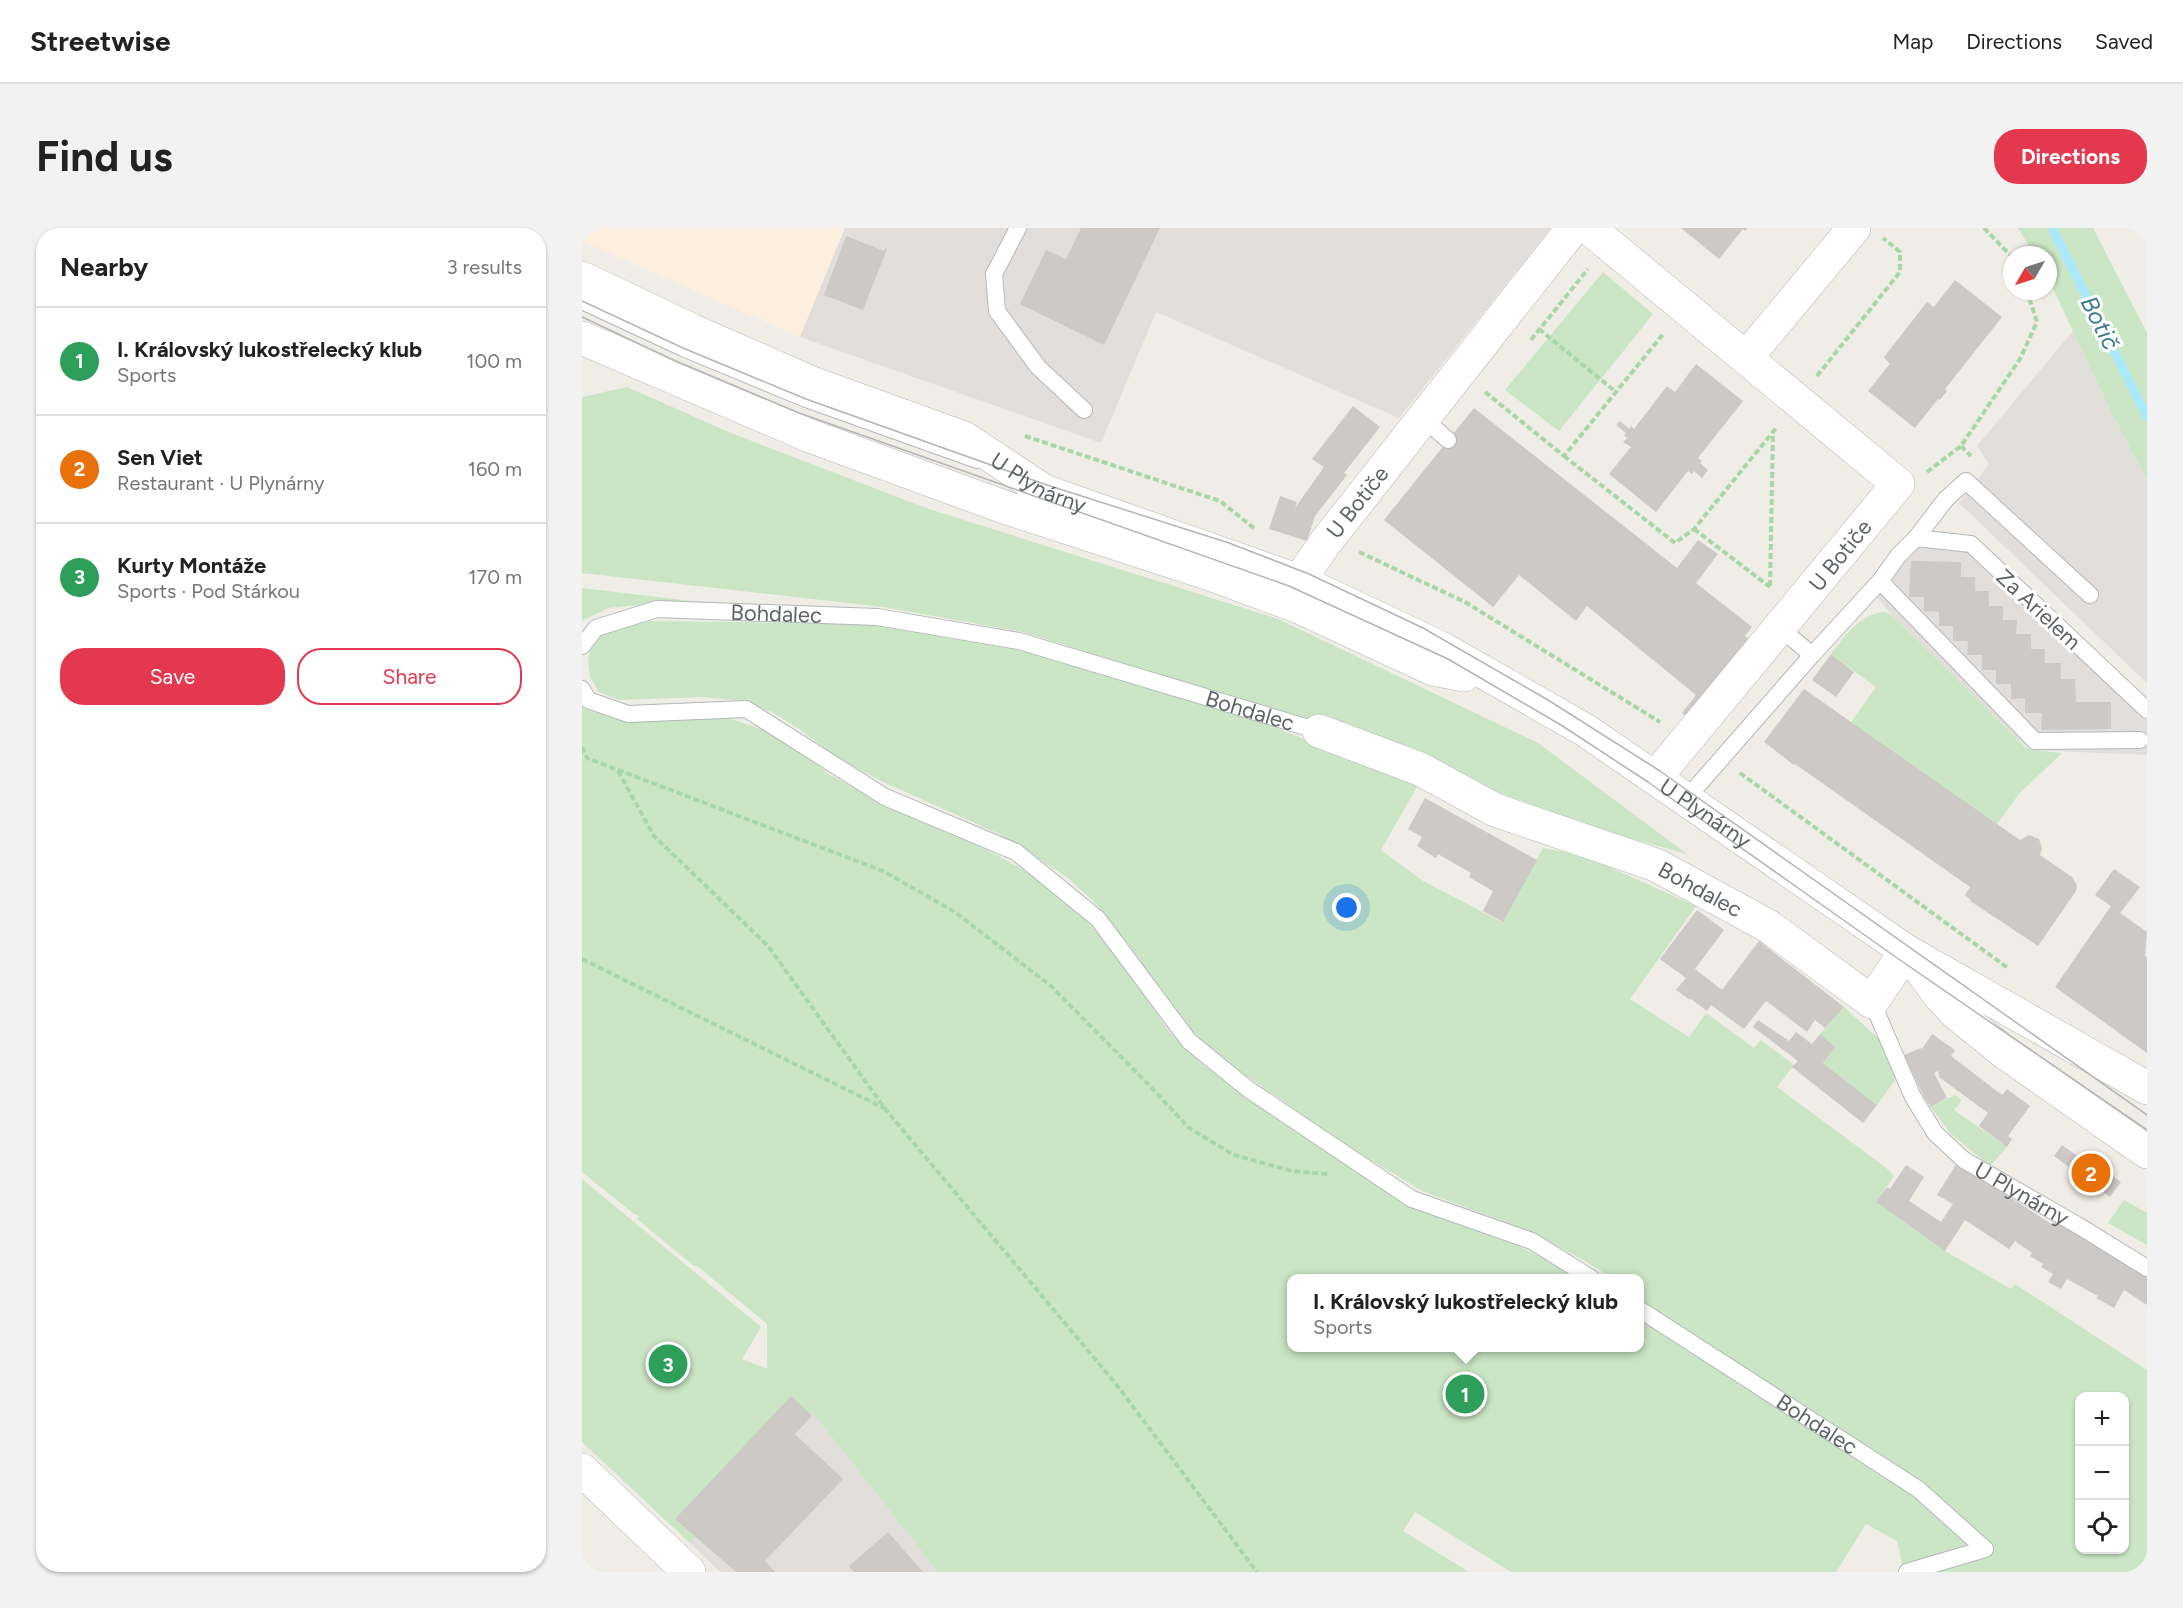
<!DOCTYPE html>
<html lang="en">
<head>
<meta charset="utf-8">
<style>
	body { margin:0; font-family:Figtree,sans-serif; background:#f2f2f2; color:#222 }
	.controls { position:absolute; right:18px; bottom:18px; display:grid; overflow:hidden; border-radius:12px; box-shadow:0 2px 4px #0004 }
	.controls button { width:54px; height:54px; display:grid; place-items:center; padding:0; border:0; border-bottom:2px solid #e0e0e0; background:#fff; color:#222; font:30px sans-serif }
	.compass { position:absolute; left:1421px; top:18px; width:54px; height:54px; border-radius:50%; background:#fff; box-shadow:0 2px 4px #0004; rotate:231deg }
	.you { position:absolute; left:765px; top:680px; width:21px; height:21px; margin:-15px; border:4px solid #fff; border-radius:50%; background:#1a73e8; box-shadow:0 0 0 9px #1a73e833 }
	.badge { display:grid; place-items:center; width:39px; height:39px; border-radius:50%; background:#e4384e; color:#fff; font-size:20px; font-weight:700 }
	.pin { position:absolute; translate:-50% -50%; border:3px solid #fff; box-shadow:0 2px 6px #0006 }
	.popup { position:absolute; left:705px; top:1046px; width:357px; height:78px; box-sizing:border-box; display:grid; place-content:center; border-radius:12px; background:#fff; filter:drop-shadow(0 2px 4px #0005); font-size:20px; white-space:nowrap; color:#767676 }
	.popup b { font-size:22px; color:#222 }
	.popup::after { content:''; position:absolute; left:50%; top:100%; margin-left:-12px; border:12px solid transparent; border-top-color:#fff }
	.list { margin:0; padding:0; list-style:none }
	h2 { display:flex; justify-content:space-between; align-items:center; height:78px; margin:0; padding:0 24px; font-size:26px }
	h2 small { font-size:20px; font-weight:400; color:#767676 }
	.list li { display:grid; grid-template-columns:39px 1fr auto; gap:18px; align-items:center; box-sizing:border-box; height:108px; padding:0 24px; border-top:2px solid #e0e0e0 }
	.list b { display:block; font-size:22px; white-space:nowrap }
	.list p { margin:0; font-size:20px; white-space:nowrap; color:#767676 }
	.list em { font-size:20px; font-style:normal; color:#767676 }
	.actions { display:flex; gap:12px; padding:18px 24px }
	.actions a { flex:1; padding:14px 0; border:2px solid #e4384e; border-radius:24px; text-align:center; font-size:21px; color:#e4384e }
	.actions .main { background:#e4384e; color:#fff }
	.icon { flex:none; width:33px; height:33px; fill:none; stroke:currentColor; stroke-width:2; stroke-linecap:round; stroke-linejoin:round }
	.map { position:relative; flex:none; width:1565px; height:1344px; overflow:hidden; border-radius:24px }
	header { display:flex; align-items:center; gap:36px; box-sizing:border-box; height:84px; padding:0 30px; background:#fff; border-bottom:2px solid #e0e0e0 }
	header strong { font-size:28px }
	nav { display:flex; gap:33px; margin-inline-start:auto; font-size:21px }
	.intro { display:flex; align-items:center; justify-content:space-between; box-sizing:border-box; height:144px; padding:0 36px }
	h1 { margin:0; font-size:42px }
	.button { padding:15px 27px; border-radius:24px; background:#e4384e; color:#fff; font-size:21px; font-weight:700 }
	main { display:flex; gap:36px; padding:0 36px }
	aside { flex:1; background:#fff; border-radius:24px; box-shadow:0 2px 4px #0004 }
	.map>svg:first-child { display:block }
	.commercial { fill:#fdefde }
	.industrial { fill:#e2dedb }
	.green { fill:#cbe6c4; fill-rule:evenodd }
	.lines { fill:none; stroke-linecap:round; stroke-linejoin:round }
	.stream { stroke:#aae9fc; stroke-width:9 }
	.building { fill:#cdc9c6 }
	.service-casing { stroke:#b4b8ba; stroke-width:18 }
	.minor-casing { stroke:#b4b8ba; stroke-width:34 }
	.tertiary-casing { stroke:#b4b8ba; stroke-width:34 }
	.path { stroke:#a8d8aa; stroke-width:4; stroke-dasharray:6 3; stroke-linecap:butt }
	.service { stroke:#fff; stroke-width:16 }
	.minor { stroke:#fff; stroke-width:33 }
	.tertiary { stroke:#fff; stroke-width:33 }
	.tram { stroke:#b3b4b4; stroke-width:1.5 }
	.labels { text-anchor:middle; stroke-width:6; stroke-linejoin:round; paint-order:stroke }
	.street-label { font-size:22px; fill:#5e6366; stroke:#fff }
	.water-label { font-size:24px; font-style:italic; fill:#3d7a94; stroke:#fff }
</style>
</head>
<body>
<header>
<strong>Streetwise</strong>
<nav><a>Map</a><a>Directions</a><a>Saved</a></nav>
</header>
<div class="intro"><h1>Find us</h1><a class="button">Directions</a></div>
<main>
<aside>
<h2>Nearby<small>3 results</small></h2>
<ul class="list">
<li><span class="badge" style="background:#2e9e5b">1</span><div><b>I. Královský lukostřelecký klub</b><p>Sports</p></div><em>100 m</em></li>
<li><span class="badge" style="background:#e8710a">2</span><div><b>Sen Viet</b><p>Restaurant · U Plynárny</p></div><em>160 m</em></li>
<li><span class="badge" style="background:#2e9e5b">3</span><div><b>Kurty Montáže</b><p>Sports · Pod Stárkou</p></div><em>170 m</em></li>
</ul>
<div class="actions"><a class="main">Save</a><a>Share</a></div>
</aside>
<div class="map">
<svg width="1565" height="1344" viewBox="0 0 1565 1344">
	<rect width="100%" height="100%" fill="#f0ece6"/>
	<path class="commercial" d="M0,0H263L218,109L2,14L0,11Z"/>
	<g class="industrial">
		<path d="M263,0H969L817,190L574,84L519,215L218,109Z"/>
		<path d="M1491,103L1529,184L1565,252V455L1377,275L1407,236L1395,218Z"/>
		<path d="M1337,317L1387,322L1565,492V527L1451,522L1436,512L1311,388L1293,367Z"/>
		<path d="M231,1185L356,1344H138L108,1315Z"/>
	</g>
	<g class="green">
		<path d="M1436,0H1511L1565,105V252L1529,184L1466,50V27H1453Z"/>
		<path d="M1021,44L1071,86L977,203L923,162Z"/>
		<path d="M45,159L149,205L347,281L696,391L956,515L1105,626L1022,603L687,481L441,404L301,379L0,345V169Z"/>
		<path d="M0,360L142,377L66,376L26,380L0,393Z"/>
		<path d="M1302,384L1311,388L1442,518L1451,522L1480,525L1437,566L1415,596L1269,494L1294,459L1249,426C1262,409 1278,386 1302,384Z"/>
		<path d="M66,393L300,396L439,419L682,495L836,557L799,622L841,653L920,694L961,620L1000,627L1114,678L1048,771L1107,809L1124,785L1172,820L1179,812L1212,837L1195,859L1303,939L1312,948L1294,974L1363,1023L1429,1061L1433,1056L1565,1142V1344H1322L1315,1313L1284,1296L1254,1344H929L833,1284L821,1303L887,1344H356L231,1185L108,1315L0,1214V951L179,1099L160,1131L185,1141V1096L114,1037L112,1038L55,991L57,988L51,985L0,944V476L3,481L33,491L117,488L153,492L181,502L212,519L248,547L290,570L407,623L444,643L474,663L501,689L533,726L589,806L621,837L754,930L991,1044L1014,1050H709V1120H1057V1050H1031L994,1028L943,1001L842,964L762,916L631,824L603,795L547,717L514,676L485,649L415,605L299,553L257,531L220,503L190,484L154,472L119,469L37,472L17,464L8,449L6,430L12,412L31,399ZM1498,1168H1542V1322H1498Z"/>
		<path d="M1262,779L1298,812L1316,848L1295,877L1241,835L1253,819L1238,806Z"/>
		<path d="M1373,867L1380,872L1372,882L1425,919L1408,938L1368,905L1349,879Z"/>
		<path d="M1542,972L1565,985V1017L1526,995Z"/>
	</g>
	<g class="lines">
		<path class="stream" d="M1470,0L1565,189"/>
	</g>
	<g class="building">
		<path d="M499,0H578L522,117L438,76L464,22L484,31Z"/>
		<path d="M1099,0H1165L1163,3L1161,1L1137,31Z"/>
		<path d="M264,8L302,23L303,20L305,21L281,82L242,67Z"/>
		<path d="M1373,52L1420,89L1363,161L1365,163L1358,172L1356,171L1333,200L1286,163L1308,136L1302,129L1345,74L1352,79Z"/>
		<path d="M1114,136L1161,173L1116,230L1120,233L1118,235L1126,242L1120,250L1112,243L1110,246L1106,243L1074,284L1027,246L1049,219L1041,214L1045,210L1042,207L1044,205L1034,197L1038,193L1047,201L1049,198L1052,201L1085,158L1093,164Z"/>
		<path d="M771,178L798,199L762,245L765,247L733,288L725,313L687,301L698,268L715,274L713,280L742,239L730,231Z"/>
		<path d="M892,180L1095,340L1116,312L1136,326L1114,355L1170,399L1163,408L1172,415L1110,493L1100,485L1114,467L1005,378L994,393L937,347L911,379L802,292Z"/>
		<path d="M1329,333L1379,334V349H1393V363H1407V378H1421V392H1435L1434,406H1449V421H1463V435H1479V451H1493L1494,474H1529V501L1459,502L1460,485H1443V470L1429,471V456H1414V442H1400V427H1385L1386,413H1371V398H1357V384L1342,383V369H1327Z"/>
		<path d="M1249,426L1272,444L1254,469L1230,452Z"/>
		<path d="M1222,461L1438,612L1447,607L1457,611L1460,620L1458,627L1490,649L1495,657L1494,663L1456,718L1388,673L1389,672L1383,667L1388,659L1213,536L1212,537L1182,514Z"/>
		<path d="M843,570L955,632L921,694L901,683L911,663L887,649L889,645L856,626L854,630L835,618L840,609L826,601Z"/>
		<path d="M1532,641L1558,659L1538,685L1565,704L1563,728L1565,729V825L1473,759L1529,678L1513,667Z"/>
		<path d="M1115,682L1142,702L1113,741L1140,762L1177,713L1262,779L1243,800L1233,792L1225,804L1184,773L1162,801L1129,777L1125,783L1109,771L1108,772L1094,762L1104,750L1078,731Z"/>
		<path d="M1176,792L1207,813L1214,804L1230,816L1238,806L1253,819L1241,835L1295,877L1281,895L1210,839L1216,833L1171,799Z"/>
		<path d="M1350,806L1373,822L1369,828L1420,867L1425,861L1448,878L1426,908L1430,911L1425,919L1397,898L1406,885L1357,849L1356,843L1352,845L1365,870L1349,879L1342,869L1322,827L1339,820L1340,821Z"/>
		<path d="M1480,917L1501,932L1504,929L1539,954L1528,969L1472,928Z"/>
		<path d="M1375,935L1471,997L1474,992L1565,1050V1077L1542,1062L1532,1080L1514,1070L1516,1068L1485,1051L1479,1061L1466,1054L1471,1046L1459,1039L1461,1036L1448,1028L1450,1025L1433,1013L1427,1021L1383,992L1363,1023L1294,974L1305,959L1308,961L1324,937L1342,949L1327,973L1359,994L1371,976L1355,967Z"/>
		<path d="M209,1168L230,1188L213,1206L261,1251L183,1333L193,1344H154L93,1291Z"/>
		<path d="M306,1304L341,1344H272L267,1338Z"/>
	</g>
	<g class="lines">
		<defs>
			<g id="service">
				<path d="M436,0L412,46L415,83L456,139L502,182"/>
				<path d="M0,73L101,120L224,171L395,232"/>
				<path d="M841,190L866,212"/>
				<path d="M1334,310L1389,316L1565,482"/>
				<path d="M1298,353L1453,513L1558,512"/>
				<path d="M1198,400L1230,427L1298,353L1316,328L1334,310L1364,271L1384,253L1508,367"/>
				<path id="s1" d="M0,418L14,400L75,381L295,389L437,413L737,503"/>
				<path d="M0,461L6,472L46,486L164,481L303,569L434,624L516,691L607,813L666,861L830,971L950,1013L1009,1050"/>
				<path d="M1104,571L1230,427"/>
				<path id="s2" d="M1290,774L1331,869L1353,905L1382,932L1497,998L1565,1040"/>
				<path id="s3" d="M1057,1081L1336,1261L1403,1321"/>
				<path d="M1325,1344L1403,1321"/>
			</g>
			<g id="minor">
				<path d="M1007,0L1316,256L1073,550"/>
				<path d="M1164,130L1272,0"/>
				<path id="s4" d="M717,353L743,315L991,0"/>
				<path id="s5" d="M737,503L838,541L913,582L1074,637L1186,698L1290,774L1324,723"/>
				<path d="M0,1242L107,1344"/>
			</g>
			<g id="tertiary">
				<path id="s6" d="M0,50L109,102L230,155L382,210L462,263L717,353L861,421L1003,502L1324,723L1565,860"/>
				<path d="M0,110L228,208L422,279L628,346L715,378L851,441L882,447"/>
				<path d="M1333,734L1358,768L1375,786L1422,824L1565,924"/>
			</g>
		</defs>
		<use href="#service" class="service-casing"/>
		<use href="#minor" class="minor-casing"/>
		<use href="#tertiary" class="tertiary-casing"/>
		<g class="path">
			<path d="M1402,0L1430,29"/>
			<path d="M957,101L1034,164"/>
			<path d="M949,112L1006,41"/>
			<path d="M1235,148L1318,44V24L1301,10"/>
			<path d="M903,164L982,228L1082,105"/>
			<path d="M443,208L638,273L673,301"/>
			<path d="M1379,218L1389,228"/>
			<path d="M982,228L1093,315L1112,301L1195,199"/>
			<path d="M1345,244L1379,218L1438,131L1455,94L1445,63"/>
			<path d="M1112,301L1188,359"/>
			<path d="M777,324L883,374L1078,494"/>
			<path d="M1188,358L1191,204"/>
			<path d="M0,519L5,530L301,643L373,684L469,758L569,859L607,900L652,927L710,943L746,946"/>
			<path d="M36,543L72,608L186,718L304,882L534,1156L675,1344"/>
			<path d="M1158,545L1426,740"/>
			<path d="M0,731L304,881"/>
		</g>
		<use href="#service" class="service"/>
		<use href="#minor" class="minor"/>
		<use href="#tertiary" class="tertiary"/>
		<g class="tram">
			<path d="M0,73L101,120L224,171L465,257L647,315L727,346L841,400L966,472L1078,543L1565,887"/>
			<path d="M0,89L93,133L217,185L707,358L866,431L979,497L1066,554L1318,732L1565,902"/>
		</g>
	</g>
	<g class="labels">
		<g class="street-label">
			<text dy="8" stroke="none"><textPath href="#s6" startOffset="502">U Plynárny</textPath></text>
			<text dy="8" stroke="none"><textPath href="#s4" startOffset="98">U Botiče</textPath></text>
			<text transform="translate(1258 327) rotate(-51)" y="8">U Botiče</text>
			<text transform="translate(1457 381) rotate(43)" y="8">Za Arielem</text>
			<text dy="8" stroke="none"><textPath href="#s1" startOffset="206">Bohdalec</textPath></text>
			<text dy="8" stroke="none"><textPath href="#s1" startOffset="692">Bohdalec</textPath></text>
			<text dy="8" stroke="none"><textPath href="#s6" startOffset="1250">U Plynárny</textPath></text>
			<text dy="8" stroke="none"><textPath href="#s5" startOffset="414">Bohdalec</textPath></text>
			<text dy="8" stroke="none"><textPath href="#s2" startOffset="252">U Plynárny</textPath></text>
			<text dy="8" stroke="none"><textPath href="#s3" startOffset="212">Bohdalec</textPath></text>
		</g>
		<g class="water-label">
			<text transform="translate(1518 95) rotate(63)" y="8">Botič</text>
		</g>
	</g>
</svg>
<div class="controls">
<button>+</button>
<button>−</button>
<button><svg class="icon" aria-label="locate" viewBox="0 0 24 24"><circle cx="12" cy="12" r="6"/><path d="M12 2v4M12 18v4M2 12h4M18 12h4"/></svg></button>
</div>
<svg class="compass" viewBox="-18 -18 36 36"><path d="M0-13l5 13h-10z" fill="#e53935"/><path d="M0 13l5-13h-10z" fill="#767676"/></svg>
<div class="you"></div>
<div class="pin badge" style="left:883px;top:1166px;background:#2e9e5b">1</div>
<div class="popup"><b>I. Královský lukostřelecký klub</b>Sports</div>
<div class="pin badge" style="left:1509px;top:945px;background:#e8710a">2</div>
<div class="pin badge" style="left:86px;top:1136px;background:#2e9e5b">3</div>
</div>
</main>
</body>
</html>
